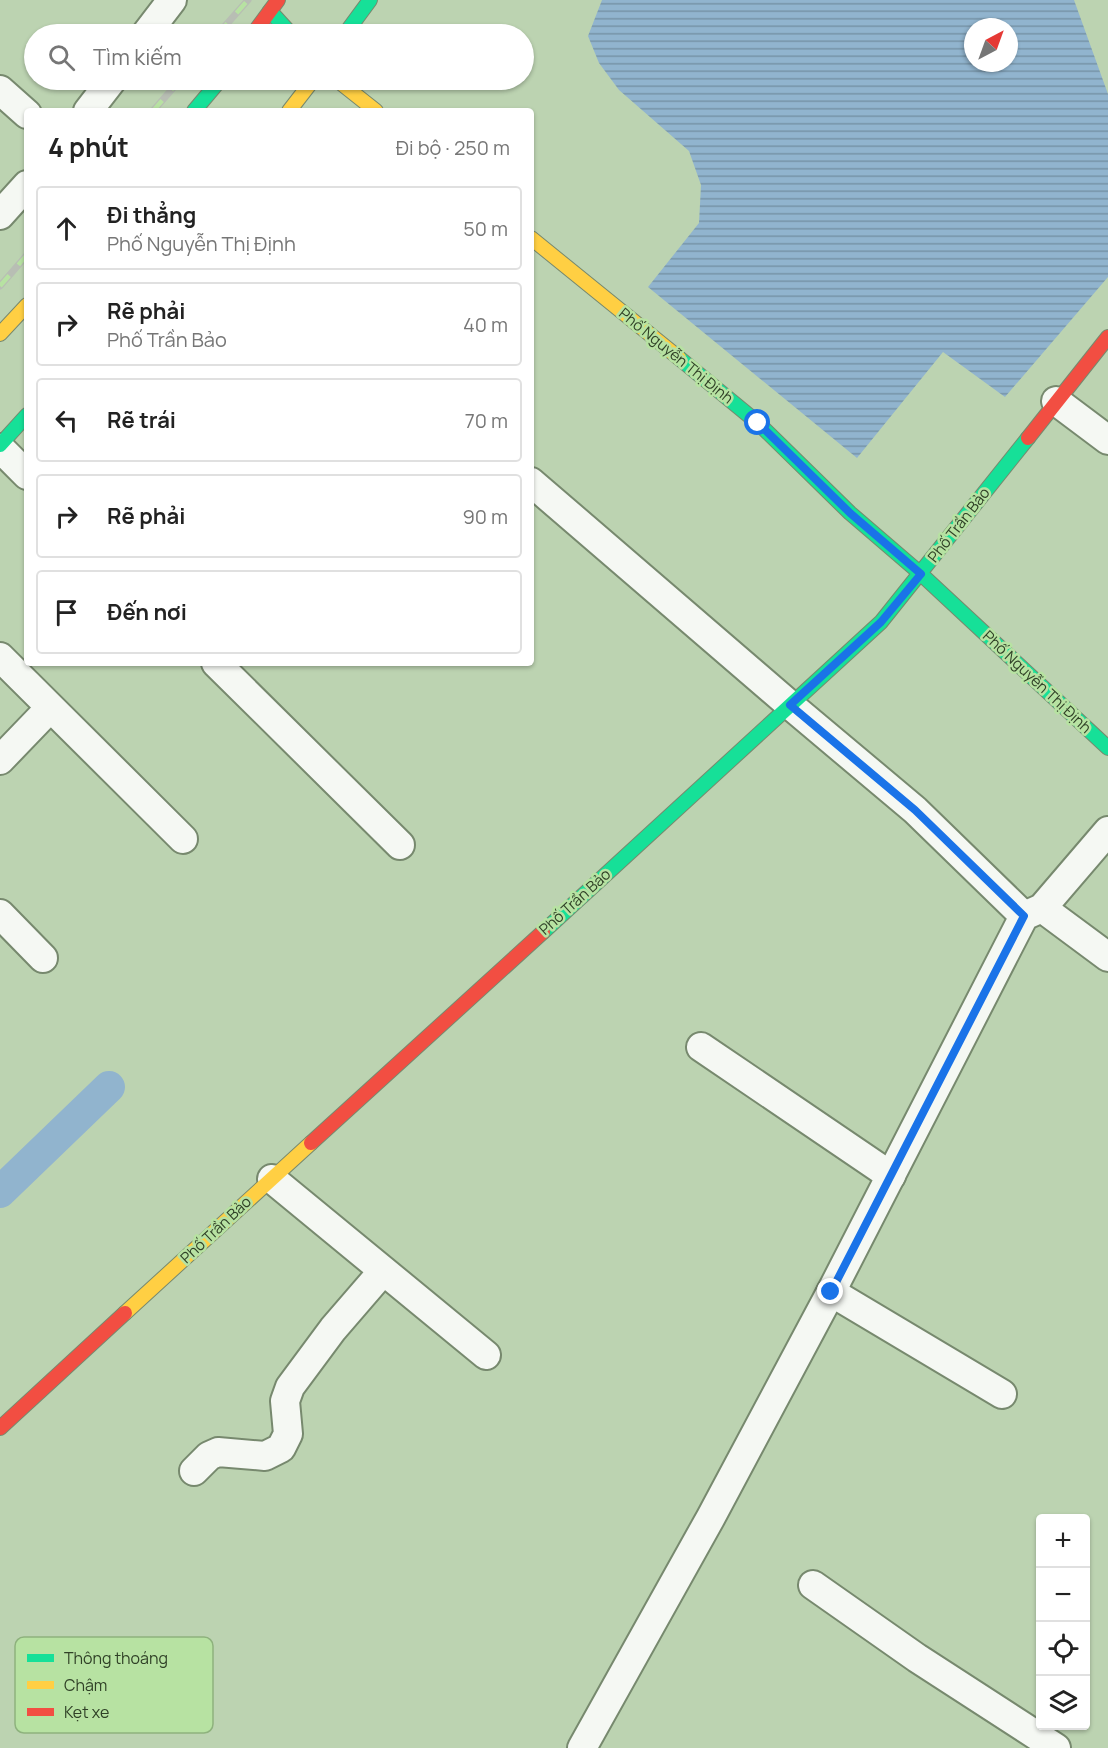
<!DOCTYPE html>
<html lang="vi">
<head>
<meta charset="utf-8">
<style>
	body { margin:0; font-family:Manrope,sans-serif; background:#f2f2f2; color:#222 }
	.controls { position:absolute; right:18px; bottom:18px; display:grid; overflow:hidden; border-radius:6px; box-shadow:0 2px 4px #0004 }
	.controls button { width:54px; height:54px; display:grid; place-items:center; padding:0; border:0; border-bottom:2px solid #e0e0e0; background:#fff; color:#222; font:30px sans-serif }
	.compass { position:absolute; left:964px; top:18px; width:54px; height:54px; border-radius:50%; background:#fff; box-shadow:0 2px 4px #0004; rotate:41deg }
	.stop { position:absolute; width:18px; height:18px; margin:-14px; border:4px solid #1a73e8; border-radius:50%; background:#fff }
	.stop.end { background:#1a73e8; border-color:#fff; box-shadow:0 2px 6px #0008 }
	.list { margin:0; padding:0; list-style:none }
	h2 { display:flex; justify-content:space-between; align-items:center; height:78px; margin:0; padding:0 24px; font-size:26px }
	h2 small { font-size:20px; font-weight:400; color:#767676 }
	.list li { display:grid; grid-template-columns:39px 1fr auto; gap:18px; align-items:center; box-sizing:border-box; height:84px; margin:0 12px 12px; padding:0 12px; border:2px solid #e0e0e0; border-radius:6px }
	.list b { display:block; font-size:22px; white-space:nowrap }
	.list p { margin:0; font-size:20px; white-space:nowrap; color:#767676 }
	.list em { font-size:20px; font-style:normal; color:#767676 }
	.icon { flex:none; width:33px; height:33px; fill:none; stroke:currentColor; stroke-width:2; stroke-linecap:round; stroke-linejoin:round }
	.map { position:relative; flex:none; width:1108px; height:1748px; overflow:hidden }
	.search { position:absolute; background:#fff; box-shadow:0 2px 4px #0004; left:24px; top:24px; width:510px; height:66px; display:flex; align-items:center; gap:15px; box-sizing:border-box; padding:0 21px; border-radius:33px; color:#767676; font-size:22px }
	.panel { position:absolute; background:#fff; box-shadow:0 2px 4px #0004; left:24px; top:108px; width:510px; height:558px; border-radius:6px }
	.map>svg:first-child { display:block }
	.water { fill:url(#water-rules); fill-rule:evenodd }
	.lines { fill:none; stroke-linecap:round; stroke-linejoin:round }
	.canal { stroke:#91b4ce; stroke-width:32 }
	.street-casing { stroke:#77896e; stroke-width:32 }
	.fast-casing { stroke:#77896e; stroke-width:16 }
	.slow-casing { stroke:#77896e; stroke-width:16 }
	.jam-casing { stroke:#77896e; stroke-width:16 }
	.street { stroke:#f5f8f3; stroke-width:28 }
	.fast { stroke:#16e098; stroke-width:14 }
	.slow { stroke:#ffcf43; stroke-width:14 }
	.jam { stroke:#f24e42; stroke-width:14 }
	.rail-casing { stroke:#b8beb4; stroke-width:7 }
	.rail { stroke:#b7e2a2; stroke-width:4.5; stroke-dasharray:14; stroke-linecap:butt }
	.route { stroke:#1a73e8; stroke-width:8 }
	.labels { text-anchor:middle; stroke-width:5; stroke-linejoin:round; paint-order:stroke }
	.street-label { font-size:15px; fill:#304127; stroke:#b7e2a2 }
	.key { fill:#b7e2a2; stroke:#8eb27d; stroke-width:1.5 }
	.key-label { font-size:16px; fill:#304127 }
</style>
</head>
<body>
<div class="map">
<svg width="1108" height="1748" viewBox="0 0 1108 1748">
	<defs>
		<pattern id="water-rules" width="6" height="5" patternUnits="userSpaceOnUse" patternTransform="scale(1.5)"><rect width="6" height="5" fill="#91b4ce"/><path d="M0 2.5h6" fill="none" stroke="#7794a7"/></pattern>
	</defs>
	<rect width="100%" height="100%" fill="#bcd3b1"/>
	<path class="water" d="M602,0H1074L1108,94V277L1005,397L943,352L857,458L648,287L699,223L701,185L689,151L619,90L599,63L588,36ZM973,27H1009V63H973Z"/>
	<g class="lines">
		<path class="canal" d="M0,1192L109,1087"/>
		<defs>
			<g id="street">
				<path d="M146,34L172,0"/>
				<path d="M0,90L27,114"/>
				<path d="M88,111L112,80"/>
				<path d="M0,215L27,185"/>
				<path d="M1056,401L1108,440"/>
				<path d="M0,448L27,475"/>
				<path d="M531,482L790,705L915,810L1024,916"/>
				<path d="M0,657L183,839"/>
				<path d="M216,663L400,845"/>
				<path d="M0,760L50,708"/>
				<path d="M1042,908L1108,957"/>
				<path d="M0,914L43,958"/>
				<path d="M701,1047L891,1176"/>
				<path d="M272,1179L486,1355"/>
				<path d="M831,1292L1002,1394"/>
				<path d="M194,1471L209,1456L218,1452L265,1456L281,1448L288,1434L285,1401L290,1387L333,1329L383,1271"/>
				<path d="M813,1585L917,1658L1056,1748"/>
				<path d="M582,1748L711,1517L831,1292L1024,916L1042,908L1108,831"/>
			</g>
			<g id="fast">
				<path d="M270,11L291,34"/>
				<path d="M345,34L370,0"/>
				<path d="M194,111L220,80"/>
				<path d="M679,358L758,423L850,513L921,574L1108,748"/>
				<path d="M0,445L27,415"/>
				<path d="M543,932L881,622L1028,438"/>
			</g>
			<g id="slow">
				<path d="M337,80L376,111"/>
				<path d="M289,111L313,80"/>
				<path d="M531,238L679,358"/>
				<path d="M0,334L27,305"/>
				<path d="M125,1313L311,1143"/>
			</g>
			<g id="jam">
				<path d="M253,34L278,0"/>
				<path d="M1028,438L1108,337"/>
				<path d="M311,1143L543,932"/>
				<path d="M0,1428L125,1313"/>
			</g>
		</defs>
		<use href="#street" class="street-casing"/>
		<use href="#fast" class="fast-casing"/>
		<use href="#slow" class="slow-casing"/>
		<use href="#jam" class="jam-casing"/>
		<use href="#street" class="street"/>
		<use href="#fast" class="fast"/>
		<use href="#slow" class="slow"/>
		<use href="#jam" class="jam"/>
		<defs>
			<g id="rail">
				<path d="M218,34L248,0"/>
				<path d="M153,111L180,80"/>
				<path d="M0,286L27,255"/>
			</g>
		</defs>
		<use href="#rail" class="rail-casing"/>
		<use href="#rail" class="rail"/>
	</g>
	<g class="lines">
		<path class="route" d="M758,423L850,513L921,574L881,622L790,705L915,810L1024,916L831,1292"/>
	</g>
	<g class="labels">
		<g class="street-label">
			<text transform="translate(676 356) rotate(39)" y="5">Phố Nguyễn Thị Định</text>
			<text transform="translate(959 525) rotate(-52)" y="5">Phố Trần Bảo</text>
			<text transform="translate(1037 682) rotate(43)" y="5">Phố Nguyễn Thị Định</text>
			<text transform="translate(575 902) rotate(-42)" y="5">Phố Trần Bảo</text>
			<text transform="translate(216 1230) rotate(-43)" y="5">Phố Trần Bảo</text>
		</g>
	</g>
	<rect x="15" y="1637" width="198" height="96" rx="9" class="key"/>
	<rect x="27" y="1654" width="27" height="8" fill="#16e098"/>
	<rect x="27" y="1681" width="27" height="8" fill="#ffcf43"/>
	<rect x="27" y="1708" width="27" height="8" fill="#f24e42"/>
	<g class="key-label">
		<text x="64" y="1664">Thông thoáng</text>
		<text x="64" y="1691">Chậm</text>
		<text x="64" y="1718">Kẹt xe</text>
	</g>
</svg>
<div class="controls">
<button>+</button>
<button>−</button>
<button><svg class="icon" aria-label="locate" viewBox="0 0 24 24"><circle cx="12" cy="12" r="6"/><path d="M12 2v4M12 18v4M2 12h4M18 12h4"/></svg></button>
<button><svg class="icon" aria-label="layers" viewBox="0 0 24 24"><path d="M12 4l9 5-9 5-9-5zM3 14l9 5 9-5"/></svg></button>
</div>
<svg class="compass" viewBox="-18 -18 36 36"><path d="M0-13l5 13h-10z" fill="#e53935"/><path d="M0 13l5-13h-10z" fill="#767676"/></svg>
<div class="stop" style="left:758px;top:423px"></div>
<div class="stop end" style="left:831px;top:1292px"></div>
<div class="search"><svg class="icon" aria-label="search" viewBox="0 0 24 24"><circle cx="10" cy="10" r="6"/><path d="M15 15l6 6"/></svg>Tìm kiếm</div>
<section class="panel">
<h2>4 phút<small>Đi bộ · 250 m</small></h2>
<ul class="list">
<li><svg class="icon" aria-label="ahead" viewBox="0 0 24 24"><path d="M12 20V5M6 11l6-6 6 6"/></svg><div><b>Đi thẳng</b><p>Phố Nguyễn Thị Định</p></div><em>50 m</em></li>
<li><svg class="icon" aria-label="right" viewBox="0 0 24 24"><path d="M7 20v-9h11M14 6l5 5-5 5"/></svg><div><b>Rẽ phải</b><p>Phố Trần Bảo</p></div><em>40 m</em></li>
<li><svg class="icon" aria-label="left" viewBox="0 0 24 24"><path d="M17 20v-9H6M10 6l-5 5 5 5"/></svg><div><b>Rẽ trái</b></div><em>70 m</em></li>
<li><svg class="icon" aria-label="right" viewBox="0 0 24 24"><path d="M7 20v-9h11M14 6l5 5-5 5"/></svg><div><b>Rẽ phải</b></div><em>90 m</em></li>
<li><svg class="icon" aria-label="arrive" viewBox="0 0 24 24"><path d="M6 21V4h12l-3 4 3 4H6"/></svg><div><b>Đến nơi</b></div></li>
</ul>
</section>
</div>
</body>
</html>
